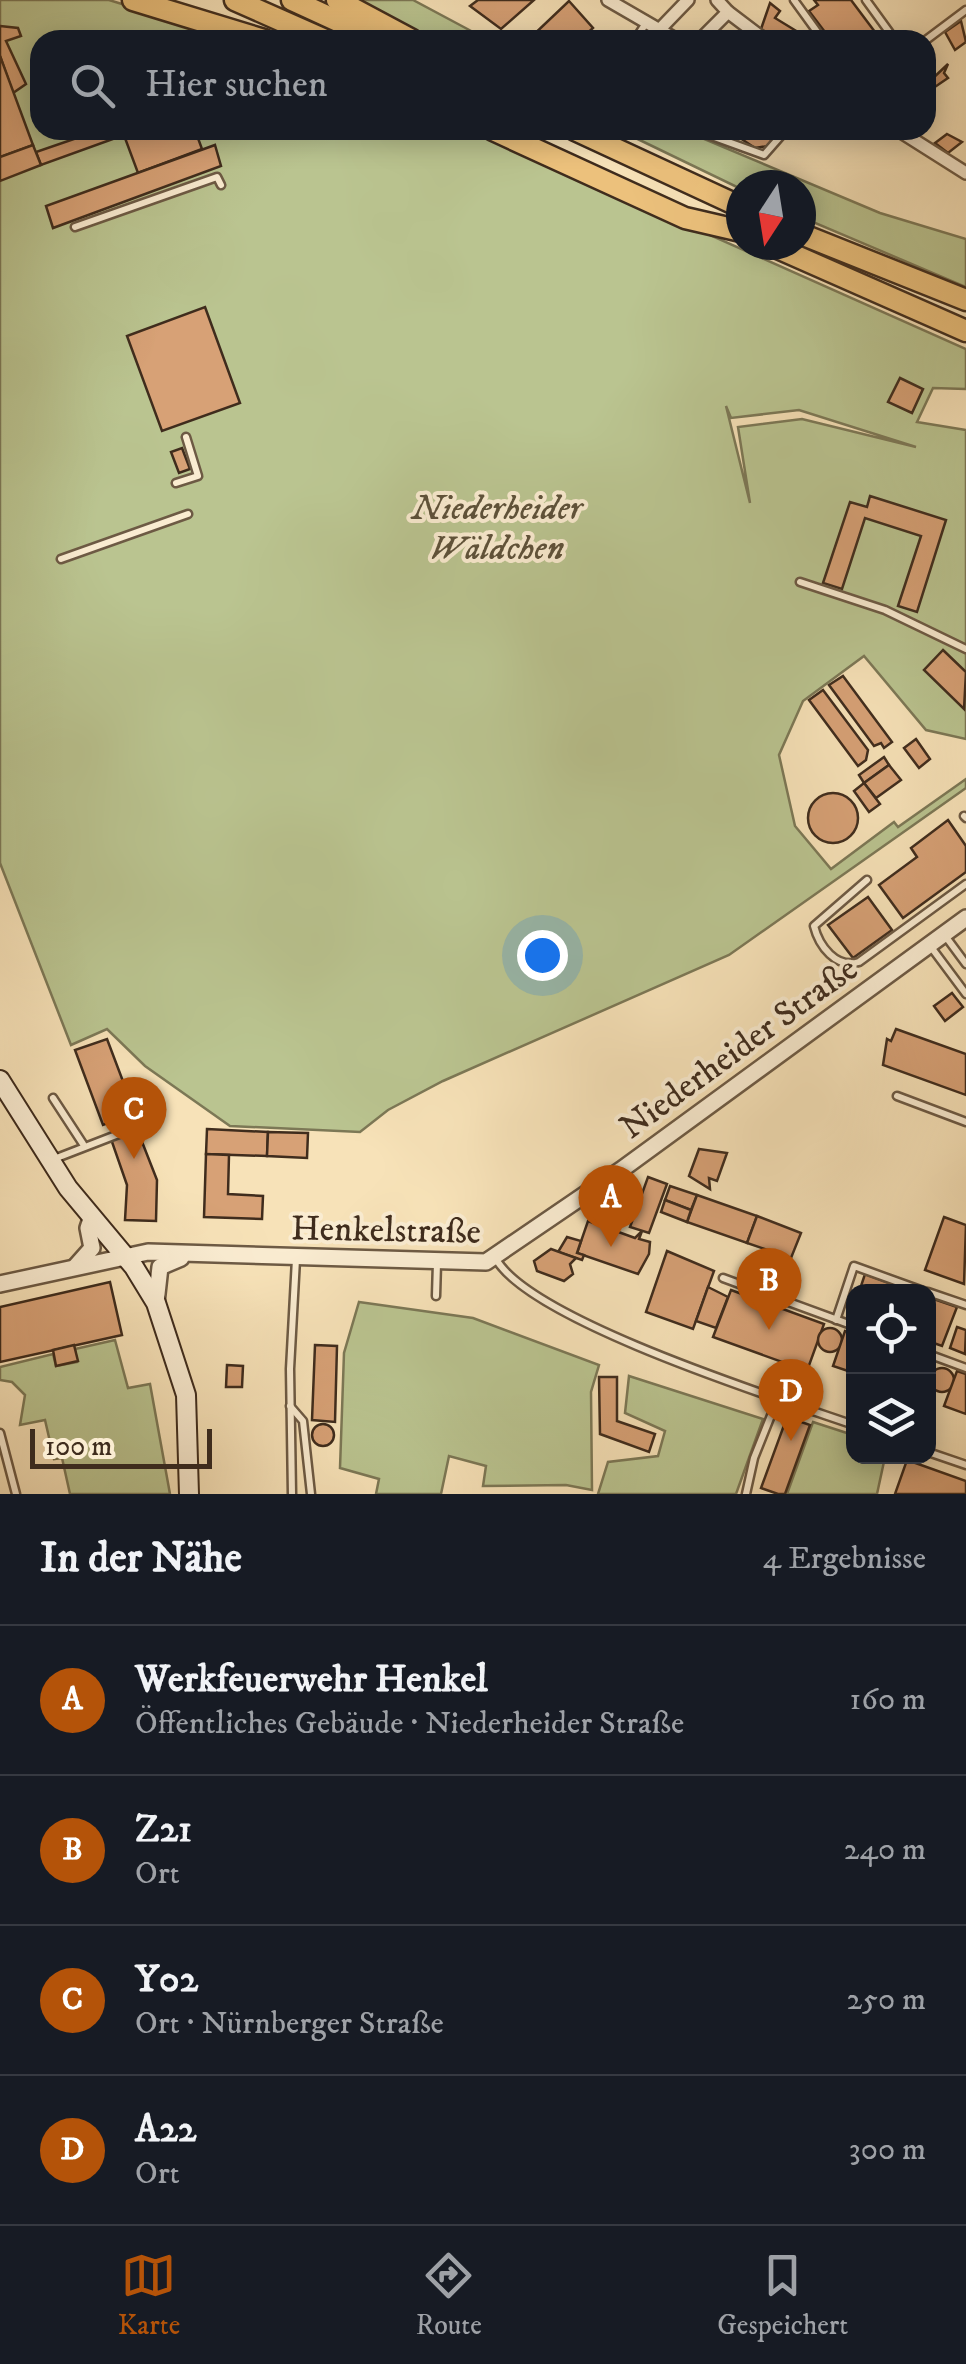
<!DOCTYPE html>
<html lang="de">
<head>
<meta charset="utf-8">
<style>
	body { margin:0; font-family:"IM FELL DW Pica",serif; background:#242831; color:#f1f3f6 }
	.controls { position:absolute; right:30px; bottom:30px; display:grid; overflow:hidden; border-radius:20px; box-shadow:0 5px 25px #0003 }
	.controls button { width:90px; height:90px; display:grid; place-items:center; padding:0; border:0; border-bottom:2px solid #363941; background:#171b24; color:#f1f3f6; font:50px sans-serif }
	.compass { position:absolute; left:726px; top:170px; width:90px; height:90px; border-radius:50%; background:#171b24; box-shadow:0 5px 25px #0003; rotate:192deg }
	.scale { position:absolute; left:30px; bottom:25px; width:182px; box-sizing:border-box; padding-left:10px; border:5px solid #3f2c1d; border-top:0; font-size:28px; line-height:35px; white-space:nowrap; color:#3f2c1d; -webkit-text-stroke:8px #faecd1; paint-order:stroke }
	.you { position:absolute; left:542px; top:955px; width:35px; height:35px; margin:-25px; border:8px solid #fff; border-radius:50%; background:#1a73e8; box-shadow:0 0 0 15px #1a73e833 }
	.badge { display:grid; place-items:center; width:65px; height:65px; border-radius:50%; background:#b45309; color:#fff; font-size:32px; font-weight:700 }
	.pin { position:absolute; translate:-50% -82px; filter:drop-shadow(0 2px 5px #0008) }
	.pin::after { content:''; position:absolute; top:52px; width:35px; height:30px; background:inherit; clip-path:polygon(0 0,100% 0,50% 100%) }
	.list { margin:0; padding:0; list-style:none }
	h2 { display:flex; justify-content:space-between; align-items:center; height:130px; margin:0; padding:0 40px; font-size:42px }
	h2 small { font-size:32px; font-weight:400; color:#9ea1a6 }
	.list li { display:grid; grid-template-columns:65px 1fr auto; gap:30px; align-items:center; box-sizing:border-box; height:150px; padding:0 40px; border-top:2px solid #363941 }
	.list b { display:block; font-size:38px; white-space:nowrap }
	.list p { margin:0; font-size:32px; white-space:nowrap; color:#9ea1a6 }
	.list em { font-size:32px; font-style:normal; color:#9ea1a6 }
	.icon { flex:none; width:55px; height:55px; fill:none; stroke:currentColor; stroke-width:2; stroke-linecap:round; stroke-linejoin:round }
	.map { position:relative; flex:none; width:966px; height:1494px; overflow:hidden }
	.search { position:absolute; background:#171b24; box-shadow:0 5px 25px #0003; left:30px; right:30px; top:30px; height:110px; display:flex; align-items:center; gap:25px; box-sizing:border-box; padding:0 35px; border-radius:30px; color:#9ea1a6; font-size:38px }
	.sheet { height:730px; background:#171b24 }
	nav { display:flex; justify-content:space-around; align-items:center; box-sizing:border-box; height:140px; border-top:2px solid #363941; background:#171b24; font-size:28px; color:#9ea1a6 }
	nav a { display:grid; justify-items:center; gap:5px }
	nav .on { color:#b45309 }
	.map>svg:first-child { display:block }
	.green { fill:#bac490; stroke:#7c7856; stroke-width:2.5; fill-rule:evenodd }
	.building { fill:#d7a176; stroke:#3f2c1d; stroke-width:2.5 }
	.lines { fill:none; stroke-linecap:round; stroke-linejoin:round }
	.service-casing { stroke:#6d5a44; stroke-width:11 }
	.minor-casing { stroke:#6d5a44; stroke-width:16 }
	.tertiary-casing { stroke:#6d5a44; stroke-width:20 }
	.secondary-casing { stroke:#3f2c1d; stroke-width:22 }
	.trunk-casing { stroke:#3f2c1d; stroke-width:25 }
	.service { stroke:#faecd1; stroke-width:6 }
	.minor { stroke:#faecd1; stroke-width:11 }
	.tertiary { stroke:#faecd1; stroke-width:15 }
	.secondary { stroke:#faecd1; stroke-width:18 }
	.trunk { stroke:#ecc17c; stroke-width:20 }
	.labels { text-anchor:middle; stroke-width:8; stroke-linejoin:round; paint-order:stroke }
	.park-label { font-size:35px; font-style:italic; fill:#5e523a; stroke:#faecd1 }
	.street-label { font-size:35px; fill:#3f2c1d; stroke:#faecd1 }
</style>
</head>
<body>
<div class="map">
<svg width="966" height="1494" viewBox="0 0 966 1494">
	<rect width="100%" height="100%" fill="#f7e2b8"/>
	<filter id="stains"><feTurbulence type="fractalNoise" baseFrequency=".002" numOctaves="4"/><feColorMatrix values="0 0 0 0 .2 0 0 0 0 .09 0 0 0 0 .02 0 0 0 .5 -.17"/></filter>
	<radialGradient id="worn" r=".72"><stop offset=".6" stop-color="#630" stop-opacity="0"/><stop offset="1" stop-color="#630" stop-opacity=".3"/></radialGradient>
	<g class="green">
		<path d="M0,0H109L239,40H40V130H474L966,349V389L933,388L917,422L966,430V739L926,730L864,656L803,701L779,755L795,826L831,869L894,822L898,827L966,779V788L729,955L443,1081L388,1110L360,1132L230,1126L145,1066L107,1029L71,1045L0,863ZM726,406L731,418L799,410L916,447L802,419L738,427L750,503Z"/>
		<path d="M351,0H413L488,40H428Z"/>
		<path d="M619,130H683L880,213L966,239V287L801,217V185H741V189Z"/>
		<path d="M359,1302L473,1318L599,1365L591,1392L592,1490L566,1485L483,1486L486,1466L449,1456L441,1494H376L379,1479L340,1468L344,1353Z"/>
		<path d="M115,1340L128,1388L150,1384L170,1494H70L62,1458L54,1459L45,1420L20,1425L25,1395L12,1382L0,1380V1367L53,1354L56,1366L77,1362L75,1349Z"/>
		<path d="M629,1376L763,1419L736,1494H598L608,1462L658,1456L665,1431L625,1413Z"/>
		<path d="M813,1422L853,1435L854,1456L885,1457L877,1494H787Z"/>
	</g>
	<g class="building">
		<path d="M478,0H534L501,29L470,6Z"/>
		<path d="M814,0H851L881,40H831L809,11L818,5Z"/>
		<path d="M569,1L593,28L580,40H528Z"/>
		<path d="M770,3L780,11L775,18L811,40H778L761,29Z"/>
		<path d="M961,21L966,42L955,50L945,32Z"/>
		<path d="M0,26L18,28L21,36L6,41L26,84L13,93L0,56Z"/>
		<path d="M0,56L33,145L0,157Z"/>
		<path d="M948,64L944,73L948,78L929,91L926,76L931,80Z"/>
		<path d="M100,130H122L124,135L41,165L36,152Z"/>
		<path d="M122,130H195L202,149L138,173Z"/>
		<path d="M728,130H778L768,146L755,148Z"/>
		<path d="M947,134L962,142L948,153L935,143Z"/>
		<path d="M33,145L41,165L0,181V157Z"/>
		<path d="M215,145L221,166L53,228L46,206Z"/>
		<path d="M205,307L240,403L162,431L127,336Z"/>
		<path d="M900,378L923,389L912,413L888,402Z"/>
		<path d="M182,448L190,469L179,473L171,452Z"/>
		<path d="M870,496L946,520L917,612L898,606L921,536L865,518L842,589L823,583L850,502L867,507Z"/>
		<path d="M943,650L966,672L964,709L924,670Z"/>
		<path d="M843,676L892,742L884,748L881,743L874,746L829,685Z"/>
		<path d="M823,690L868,750L866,760L858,766L809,700Z"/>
		<path d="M916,739L930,759L919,768L904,748Z"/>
		<path d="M884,757L889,765L864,783L859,775Z"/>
		<path d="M889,765L901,780L876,798L864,783Z"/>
		<path d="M864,783L880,804L869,812L854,791Z"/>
		<circle cx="833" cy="818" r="25"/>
		<path d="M948,820L966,846V872L903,918L879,885L917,857L911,848Z"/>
		<path d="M868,897L892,930L853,958L828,925Z"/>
		<path d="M952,993L963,1007L945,1021L934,1006Z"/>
		<path d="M896,1029L966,1054V1095L883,1065L887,1039L891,1041Z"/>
		<path d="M107,1039L135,1113L103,1125L75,1050Z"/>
		<path d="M137,1129L157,1180L156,1221L125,1220L127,1185L111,1139Z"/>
		<path d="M207,1129L268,1132L267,1156L206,1154Z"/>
		<path d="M268,1132L308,1133L307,1158L267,1156Z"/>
		<path d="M699,1149L727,1153L717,1181L709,1178L710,1189L689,1176Z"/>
		<path d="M206,1154L229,1155L228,1194L263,1196L262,1219L204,1217Z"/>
		<path d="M648,1177L667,1184L649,1233L630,1227Z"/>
		<path d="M670,1186L697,1195L691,1210L665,1200Z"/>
		<path d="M697,1195L757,1216L747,1243L687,1222Z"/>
		<path d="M665,1200L691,1210L687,1222L661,1212Z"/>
		<path d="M757,1216L801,1233L791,1258L747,1243Z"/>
		<path d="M944,1217L966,1225L964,1284L925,1270Z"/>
		<path d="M588,1221L635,1238L642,1231L639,1239L650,1242L649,1254L638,1274L577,1253Z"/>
		<path d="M567,1237L581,1241L577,1253L584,1255L582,1260L558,1252Z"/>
		<path d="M551,1249L576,1258L570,1264L573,1274L564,1281L537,1271L534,1261Z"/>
		<path d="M667,1251L714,1271L693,1329L646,1312Z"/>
		<path d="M865,1274L914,1292H859Z"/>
		<path d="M110,1282L122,1335L0,1362V1307Z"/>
		<path d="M708,1287L728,1297L716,1328L696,1321Z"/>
		<path d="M731,1290L824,1324L807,1371L713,1337Z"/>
		<path d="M928,1297L957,1307L942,1346L928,1341Z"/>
		<path d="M957,1327L966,1330L965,1354L950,1348Z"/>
		<circle cx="830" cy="1340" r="12"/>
		<path d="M845,1331L854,1334V1373L833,1366Z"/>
		<path d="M74,1345L78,1361L56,1366L53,1350Z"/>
		<path d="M315,1345L337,1346L335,1422L312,1420Z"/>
		<path d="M227,1365L243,1366L242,1387H226Z"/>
		<circle cx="942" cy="1380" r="12"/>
		<path d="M957,1371L966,1374V1414L944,1406Z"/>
		<path d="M599,1377H617V1421L655,1434L649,1452L600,1434Z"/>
		<path d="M787,1417L810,1425L785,1494H778L761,1488Z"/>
		<circle cx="323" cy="1435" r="11"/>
		<path d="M907,1460L966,1481V1494H895Z"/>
	</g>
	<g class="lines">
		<defs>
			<g id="service">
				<path d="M794,0L823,40"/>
				<path d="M866,0L895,40"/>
				<path d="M635,40L646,23"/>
				<path d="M926,40L966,10"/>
				<path d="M695,130L764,155L786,130"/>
				<path d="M75,227L217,177L221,185"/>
				<path d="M176,483L198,476L186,437"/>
				<path d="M61,559L188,514"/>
				<path d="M800,582L885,610L966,649"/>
				<path d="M964,816L966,818"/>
				<path d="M867,880L814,926C819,946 836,969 859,962L966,884"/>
				<path d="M946,937L966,964"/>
				<path d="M931,947L966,994"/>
				<path d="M897,1096L966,1122"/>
				<path d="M53,1098L83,1144"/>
				<path d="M54,1159L155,1120"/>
				<path d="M496,1259C531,1321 779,1399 854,1425"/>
				<path d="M723,1278L854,1326"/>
				<path d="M928,1292L966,1305"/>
				<path d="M436,1296L437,1263"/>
				<path d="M836,1320L854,1266L926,1292"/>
				<path d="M928,1354L966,1368"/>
				<path d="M290,1406L303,1421L311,1494"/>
				<path d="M0,1433L16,1494"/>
				<path d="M928,1452L966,1465"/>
				<path d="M292,1494L290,1369L296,1259"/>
				<path d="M746,1494L754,1458L778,1398"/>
			</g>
			<g id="minor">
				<path d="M608,0L677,40"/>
				<path d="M728,12L765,40"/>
				<path d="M660,29L688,0"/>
				<path d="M700,40L728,12L717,0"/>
				<path d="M898,130L966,173"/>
			</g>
			<g id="tertiary">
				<path d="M76,1266L92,1248L88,1228L92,1216"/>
				<path d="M0,1284L148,1252L486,1262L621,1170L966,918"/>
				<path d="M156,1303L160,1267L181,1258"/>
			</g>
			<path id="secondary" d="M0,1080L68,1188L134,1267L156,1303L186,1395L189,1494"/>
			<g id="trunk">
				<path d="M133,0L264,40"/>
				<path d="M235,0L325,40"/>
				<path d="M292,0L379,40"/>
				<path d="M337,0L412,40"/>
				<path d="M493,130L685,218L741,231"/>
				<path d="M575,130L741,207"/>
				<path d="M801,234L966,300"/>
				<path d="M771,245L966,331"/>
			</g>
		</defs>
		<use href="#service" class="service-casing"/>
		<use href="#minor" class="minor-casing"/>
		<use href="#tertiary" class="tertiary-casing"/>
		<use href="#secondary" class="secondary-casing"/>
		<use href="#trunk" class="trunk-casing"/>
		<use href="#service" class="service"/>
		<use href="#minor" class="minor"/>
		<use href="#tertiary" class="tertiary"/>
		<use href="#secondary" class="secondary"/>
		<use href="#trunk" class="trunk"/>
	</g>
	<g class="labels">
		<g class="park-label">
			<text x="497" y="519">Niederheider<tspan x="497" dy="40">Wäldchen</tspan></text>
		</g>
		<g class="street-label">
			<text transform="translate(738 1047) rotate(-36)" y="12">Niederheider Straße</text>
			<text transform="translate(386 1229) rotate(1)" y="12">Henkelstraße</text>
		</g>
	</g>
	<rect width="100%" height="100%" filter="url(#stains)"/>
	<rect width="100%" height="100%" fill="url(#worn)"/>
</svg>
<div class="controls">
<button><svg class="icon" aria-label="locate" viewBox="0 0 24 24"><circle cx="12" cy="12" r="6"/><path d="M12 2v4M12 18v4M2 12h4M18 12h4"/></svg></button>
<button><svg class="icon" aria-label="layers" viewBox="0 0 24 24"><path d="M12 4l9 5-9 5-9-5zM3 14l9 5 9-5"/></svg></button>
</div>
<svg class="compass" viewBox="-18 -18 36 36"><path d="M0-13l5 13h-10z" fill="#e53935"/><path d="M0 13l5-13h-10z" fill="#9ea1a6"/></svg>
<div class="scale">100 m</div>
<div class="you"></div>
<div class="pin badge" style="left:611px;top:1247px">A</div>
<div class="pin badge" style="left:769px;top:1330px">B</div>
<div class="pin badge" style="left:134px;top:1159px">C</div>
<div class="pin badge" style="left:791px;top:1441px">D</div>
<div class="search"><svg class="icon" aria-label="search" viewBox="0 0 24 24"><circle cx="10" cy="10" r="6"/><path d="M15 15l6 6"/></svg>Hier suchen</div>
</div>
<section class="sheet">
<h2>In der Nähe<small>4 Ergebnisse</small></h2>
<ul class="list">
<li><span class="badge">A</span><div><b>Werkfeuerwehr Henkel</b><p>Öffentliches Gebäude · Niederheider Straße</p></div><em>160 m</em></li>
<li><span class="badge">B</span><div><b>Z21</b><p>Ort</p></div><em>240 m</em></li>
<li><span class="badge">C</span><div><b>Y02</b><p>Ort · Nürnberger Straße</p></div><em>250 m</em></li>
<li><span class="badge">D</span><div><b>A22</b><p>Ort</p></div><em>300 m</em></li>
</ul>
</section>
<nav>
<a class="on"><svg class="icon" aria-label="map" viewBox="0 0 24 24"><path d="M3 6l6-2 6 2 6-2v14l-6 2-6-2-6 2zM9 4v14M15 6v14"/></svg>Karte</a>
<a><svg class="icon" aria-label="directions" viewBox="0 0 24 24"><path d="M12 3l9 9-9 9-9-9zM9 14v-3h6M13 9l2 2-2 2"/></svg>Route</a>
<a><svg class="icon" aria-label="saved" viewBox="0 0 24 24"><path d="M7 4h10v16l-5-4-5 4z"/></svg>Gespeichert</a>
</nav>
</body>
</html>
